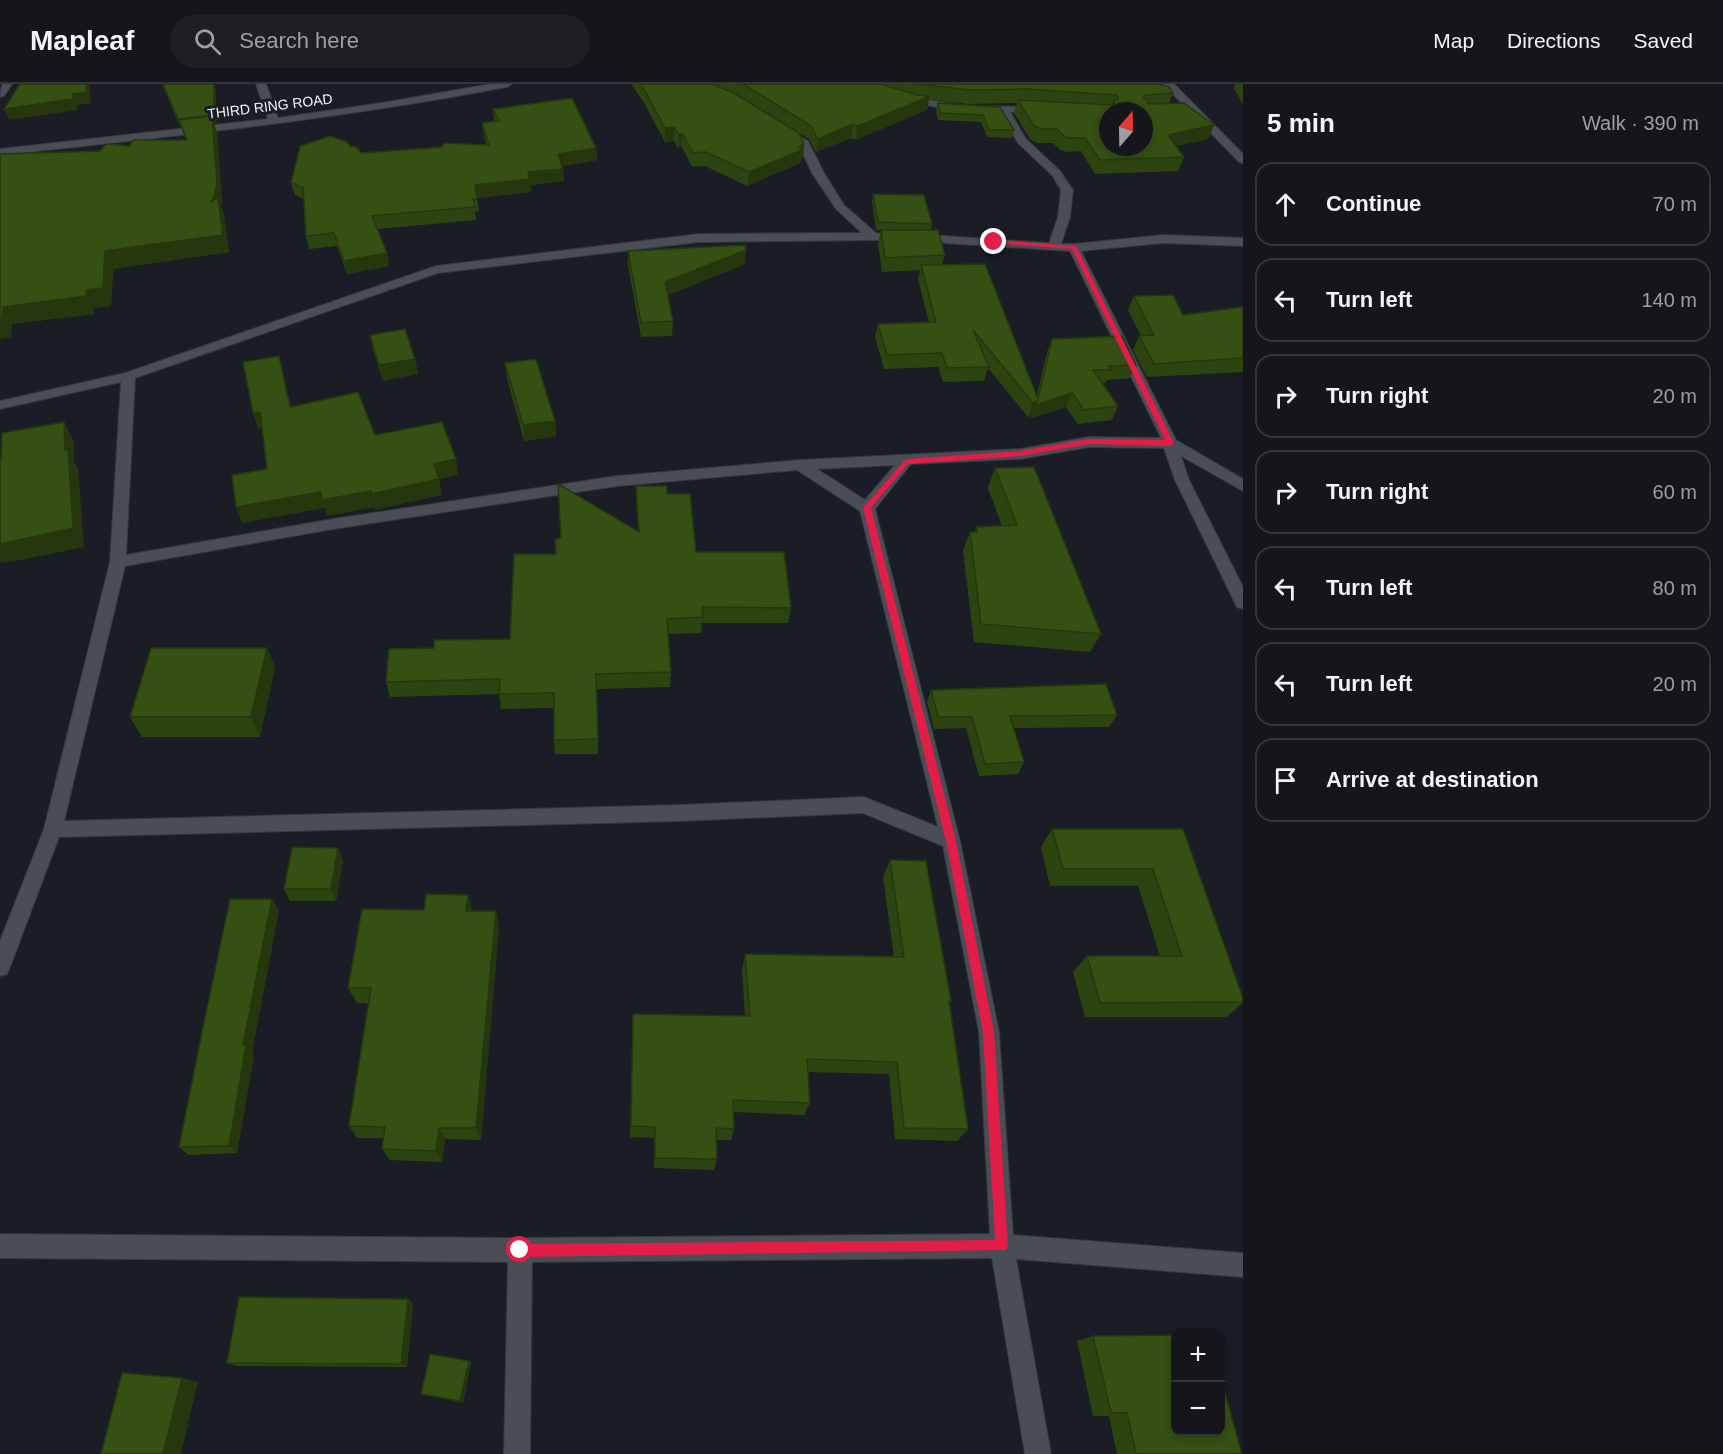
<!DOCTYPE html>
<html lang="en">
<head>
<meta charset="utf-8">
<style>
	body { margin:0; font-family:Helvetica,sans-serif; background:#1d1f25; color:#f1f3f6 }
	.controls { position:absolute; right:18px; bottom:18px; display:grid; overflow:hidden; border-radius:12px; box-shadow:0 3px 9px #0003 }
	.controls button { width:54px; height:54px; display:grid; place-items:center; padding:0; border:0; border-bottom:2px solid #33353b; background:#14161c; color:#f1f3f6; font:30px sans-serif }
	.compass { position:absolute; left:1099px; top:18px; width:54px; height:54px; border-radius:50%; background:#14161c; box-shadow:0 3px 9px #0003; rotate:20deg }
	.stop { position:absolute; width:18px; height:18px; margin:-14px; border:4px solid #e11d48; border-radius:50%; background:#fff }
	.stop.end { background:#e11d48; border-color:#fff; box-shadow:0 2px 6px #0008 }
	.list { margin:0; padding:0; list-style:none }
	h2 { display:flex; justify-content:space-between; align-items:center; height:78px; margin:0; padding:0 24px; font-size:26px }
	h2 small { font-size:20px; font-weight:400; color:#9d9fa3 }
	.list li { display:grid; grid-template-columns:39px 1fr auto; gap:18px; align-items:center; box-sizing:border-box; height:84px; margin:0 12px 12px; padding:0 12px; border:2px solid #33353b; border-radius:18px }
	.list b { display:block; font-size:22px; white-space:nowrap }
	.list em { font-size:20px; font-style:normal; color:#9d9fa3 }
	.icon { flex:none; width:33px; height:33px; fill:none; stroke:currentColor; stroke-width:2; stroke-linecap:round; stroke-linejoin:round }
	.map { position:relative; flex:none; width:1243px; height:1370px; overflow:hidden }
	header { display:flex; align-items:center; gap:36px; box-sizing:border-box; height:84px; padding:0 30px; background:#14161c; border-bottom:2px solid #33353b }
	header strong { font-size:28px }
	nav { display:flex; gap:33px; margin-inline-start:auto; font-size:21px }
	.search { width:420px; height:54px; background:#1d1f25; display:flex; align-items:center; gap:15px; box-sizing:border-box; padding:0 21px; border-radius:33px; color:#9d9fa3; font-size:22px }
	main { display:flex }
	aside { flex:1; background:#14161c }
	.map>svg:first-child { display:block }
	.lines { fill:none; stroke-linecap:round; stroke-linejoin:round }
	.minor-casing { stroke:#35373d; stroke-width:2 }
	.minor { fill:#4a4d56; fill-rule:evenodd }
	.wall { fill:#2e4410 }
	.shaded-wall { fill:#26370d }
	.building { fill:#364f13; stroke:#26370d; stroke-width:1.5; fill-rule:evenodd }
	.route { fill:#e11d48 }
	.labels { text-anchor:middle; stroke-width:6; stroke-linejoin:round; paint-order:stroke }
	.far-street-label { font-size:14px; fill:#f3f5fa; stroke:#1a1d25 }
</style>
</head>
<body>
<header>
<strong>Mapleaf</strong>
<div class="search"><svg class="icon" aria-label="search" viewBox="0 0 24 24"><circle cx="10" cy="10" r="6"/><path d="M15 15l6 6"/></svg>Search here</div>
<nav><a>Map</a><a>Directions</a><a>Saved</a></nav>
</header>
<main>
<div class="map">
<svg width="1243" height="1370" viewBox="0 0 1243 1370">
	<rect width="100%" height="100%" fill="#1a1d25"/>
	<g class="lines">
		<defs>
			<g id="minor">
				<path d="M2,0H12L4,12L0,13Z"/>
				<path d="M256,0H266L278,34L381,19L491,0H512L507,3C339,35 170,53 0,71V65L268,35Z"/>
				<path d="M1163,0H1174L1243,70V79L1239,78Z"/>
				<path d="M904,12L967,22L1044,23V27L1040,28H1010L1026,55L1060,87L1073,106L1070,133L1061,160H1074L1163,151L1243,154V162L1163,159L1081,167L1176,356L1243,395V407L1181,372L1189,396L1243,503V525L1237,523L1235,519L1175,396L1164,364L1089,363L1020,375L911,380L875,425L960,757L999,948L1013,1151L1243,1169V1193L1016,1175L1051,1370H1025L992,1174L532,1178L530,1370H504L508,1178L0,1174V1150L520,1154L990,1150L979,948L943,762L863,729L679,737L59,753L10,883L7,890L0,892V857L44,745L110,478L121,298L0,325V317L125,289L436,182L699,150L862,149L836,125L812,89L799,61L778,46L783,43L808,57L824,89L844,121L876,149L883,150V156L699,158L438,189L135,294L126,471L333,435L617,392L800,376L1020,365L1089,353L1161,354L1070,167L912,157V151L916,150L1049,159L1058,133L1061,106L1052,91L1018,59L1000,28H967L900,17L899,15ZM895,381L865,416L817,385ZM797,386L860,427L938,743L864,713L679,721L64,737L125,482L333,445L617,402Z"/>
			</g>
		</defs>
		<use href="#minor" class="minor-casing"/>
		<use href="#minor" class="minor"/>
	</g>
	<g class="wall">
		<path d="M162,0H215L217,38L214,39L217,49L222,117L221,122L224,131L229,168L113,185L111,222L94,224V230L12,240L11,253L0,255V70L100,67L130,62L186,56L181,42L180,43Z"/>
		<path d="M631,0H1160L1173,9L1169,19L1214,41L1208,55L1176,62L1184,73L1178,87L1095,90L1081,67L1067,68L1060,66L1053,59H1037L1030,55L1014,29L1017,19L967,20L929,15L927,26L855,56L851,54L816,68L809,55L741,13L804,60L803,74L801,75L800,79L747,102L705,82L692,83L682,63L678,64L674,57L665,58L643,17Z"/>
		<path d="M1235,0H1243V21L1234,4Z"/>
		<path d="M938,19L1000,23L1014,46L1012,54L987,53L981,38L938,36L936,27Z"/>
		<path d="M493,25L596,64L597,76L562,82L564,97L531,101V108L477,114L479,127L475,128L476,136L377,145L387,169L389,182L347,190L337,162L309,165L306,152L304,115L295,111L291,99L350,62L362,69L486,60L484,51L482,39L494,37Z"/>
		<path d="M873,110L932,140L931,146L945,171L942,181L1037,311L1047,268L1052,255L1136,281L1130,294L1107,296L1105,299H1102L1118,322L1112,336L1078,340L1066,323L1031,334L1032,331L1028,333L988,284L984,297L943,298L938,283L884,285L875,253L878,240L929,238L918,195L920,186L882,188L878,159L881,146H876L872,117Z"/>
		<path d="M746,166L745,180L668,211L673,237L672,252L641,253L628,181V167Z"/>
		<path d="M1134,212L1183,231L1243,223V288L1147,293L1133,266L1139,252H1141L1128,226Z"/>
		<path d="M370,251L415,275L418,290L383,297L373,266Z"/>
		<path d="M505,279L555,337L556,352L524,357L507,294Z"/>
		<path d="M995,384L1101,550L1090,568L974,558L963,467L970,448H974L976,443L1002,442L988,404Z"/>
		<path d="M636,402L667,410L696,468L791,524L788,539H702L701,549L668,550L671,588L670,603L597,605L598,670H555L554,656V624L501,625L499,610L390,613L386,598L434,564L510,555L556,470L638,447L636,418Z"/>
		<path d="M267,564L275,584L260,653H142L130,633Z"/>
		<path d="M931,606L1117,631L1109,643L1014,644L1024,678L1018,690L979,692L966,644L934,645L927,618Z"/>
		<path d="M1052,745H1183L1243,914V919L1226,933H1085L1073,888L1087,872H1160L1138,802H1050L1041,763Z"/>
		<path d="M343,776L336,817H290L284,805Z"/>
		<path d="M890,776L951,917L949,920L968,1045L957,1057L895,1055L889,990L808,988L810,1019L804,1031L734,1028V1045L731,1056H716L717,1075L714,1086L654,1084V1054L630,1053L633,930L745,932L742,886L745,870L894,872L883,793Z"/>
		<path d="M468,811L472,827H496L499,843L481,1056L445,1055L442,1078L390,1076L382,1065L384,1054H357L349,1042L369,919H357L348,904L424,826Z"/>
		<path d="M279,826L252,968L254,971L237,1069L189,1071L179,1063Z"/>
		<path d="M408,1215L413,1220L407,1283L237,1282L227,1279Z"/>
		<path d="M1093,1252L1242,1370H1117L1109,1332H1093L1077,1257Z"/>
		<path d="M471,1278L463,1319L421,1310Z"/>
	</g>
	<g class="shaded-wall">
		<path d="M86,0H89L91,19L77,21V26L9,36L4,25L73,10Z"/>
		<path d="M214,0H215L217,38L214,39L217,49L222,117L221,122L224,131L229,168L113,185L111,222L94,224V230L12,240L11,253L0,255V235L3,223L86,206L105,167L210,119L214,113L179,36L181,42L180,43L178,35Z"/>
		<path d="M930,12L927,26L855,56L858,42Z"/>
		<path d="M853,40L851,54L816,68L818,55Z"/>
		<path d="M1214,41L1208,55L1163,64L1168,51Z"/>
		<path d="M674,43V57L665,58V44Z"/>
		<path d="M678,50H683L682,63L678,64Z"/>
		<path d="M804,60L803,74L801,75L800,79L747,102L749,88Z"/>
		<path d="M596,64L597,76L559,83L558,70Z"/>
		<path d="M563,85L564,97L531,101V108L476,114L475,101L528,88Z"/>
		<path d="M746,166L745,180L664,212L665,198Z"/>
		<path d="M387,169L389,182L347,190L344,177Z"/>
		<path d="M279,272L283,288L295,339L290,323Z"/>
		<path d="M415,275L418,290L383,297L379,281Z"/>
		<path d="M1072,309L1066,323L1031,334L1036,321Z"/>
		<path d="M1037,317L1032,331L1028,333L1033,319Z"/>
		<path d="M260,328L265,344L258,345L253,329Z"/>
		<path d="M555,337L556,352L524,357L523,341Z"/>
		<path d="M64,338L74,357V378L78,384L84,463L16,477L0,479V460L65,366Z"/>
		<path d="M456,375L458,391L439,395L442,411L375,426L371,410L434,380Z"/>
		<path d="M371,407L375,423L327,432L325,424L242,439L236,423L321,408Z"/>
		<path d="M267,564L275,584L260,653L251,633Z"/>
		<path d="M338,764L343,776L336,817L331,805Z"/>
		<path d="M468,811L472,828L466,827Z"/>
		<path d="M272,815L279,826L252,968L254,971L237,1069L229,1062L243,961Z"/>
		<path d="M496,827L499,843L481,1056L476,1044Z"/>
		<path d="M439,1044L445,1055L442,1078L436,1067Z"/>
		<path d="M408,1215L413,1220L407,1283L401,1280Z"/>
		<path d="M469,1277L471,1278L463,1319L460,1317Z"/>
		<path d="M182,1294L198,1298L181,1370H163Z"/>
	</g>
	<g class="building">
		<path d="M20,0H86L87,8L73,10V15L4,25Z"/>
		<path d="M163,0H214V31L178,35Z"/>
		<path d="M641,0H712L732,8L799,49L804,60L799,63L802,66L749,88L706,68L693,69L683,50H678L674,43L665,44Z"/>
		<path d="M743,0H881L917,11L930,12L858,42L853,40L818,55L811,42Z"/>
		<path d="M918,0H1160L1162,2H1168L1173,9L1145,11L1143,14L1147,16L1148,20L1184,19L1214,41L1168,51L1184,73L1100,76L1085,54H1072L1065,53L1057,45H1041L1034,42L1018,16L1113,21L1115,16L1118,15L1117,11L1027,5L970,6ZM1108,27H1144V63H1108Z"/>
		<path d="M572,14L596,64L558,70L563,85L528,88L530,95L475,101L477,115H473L475,123L372,132L387,169L344,177L334,149L306,152L303,103L291,99L300,62L330,52L347,58L350,62L356,63L362,69L442,63L444,59L489,61L482,39L499,37L493,25Z"/>
		<path d="M938,19L1000,23L1014,46H989L983,31L940,29Z"/>
		<path d="M212,32L217,100L214,113L210,119L218,113L223,151L105,167L103,204L86,206V212L3,223L2,235H0V70L100,67L106,60L130,62L133,56H187L179,36Z"/>
		<path d="M873,110L924,111L932,140L878,138Z"/>
		<path d="M881,146H938L945,171L885,174Z"/>
		<path d="M745,161L746,166L665,198L673,237L641,239L628,167Z"/>
		<path d="M985,180L1038,315L1052,255L1122,252L1136,281L1109,282L1111,286H1093L1118,322L1084,326L1072,309L1036,321L1037,317L1033,319L973,246L989,283L947,284L942,269L887,271L878,240L936,238L921,181Z"/>
		<path d="M1173,211L1183,231L1243,223V274L1154,280L1139,252L1154,251L1134,212Z"/>
		<path d="M405,245L415,275L379,281L370,251Z"/>
		<path d="M279,272L290,323L358,308L375,351L442,338L456,375L434,380L439,395L371,410V407L322,416L321,408L236,423L232,391L267,385L260,328L253,329L243,278Z"/>
		<path d="M536,275L555,337L523,341L505,279Z"/>
		<path d="M64,338L65,366H68L73,444L0,460V374H1L2,349Z"/>
		<path d="M1034,383L1101,550L981,540L970,448H977L976,443L1017,441L995,384Z"/>
		<path d="M558,400L639,448L636,402H667V410H690L696,468H784L791,524L702,523L703,533L667,535L671,588L596,590L598,655L554,656V609L499,610L500,595L386,598L389,565L434,564V556L510,555L514,470H556L555,455L561,454Z"/>
		<path d="M151,564H267L251,633H130Z"/>
		<path d="M1106,600L1117,631L1010,632L1024,678L985,680L972,633H938L931,606Z"/>
		<path d="M1052,745H1183L1243,914V918L1100,919L1087,872H1182L1153,785H1063Z"/>
		<path d="M292,763L338,764L331,805H284Z"/>
		<path d="M890,776L926,777L951,917H949L968,1045L904,1044L897,978L807,975L810,1019L733,1016L734,1045L716,1044L717,1075L655,1074V1043L631,1042L633,930L750,932L745,870L904,873Z"/>
		<path d="M426,810L468,811L466,827H496L476,1044H439L436,1067L382,1065L385,1043L349,1042L371,904H348L362,825L424,826Z"/>
		<path d="M230,815H272L243,961H246L229,1062L179,1063L203,943Z"/>
		<path d="M239,1213L408,1215L401,1280L227,1279Z"/>
		<path d="M1176,1251V1347H1221V1294L1242,1370H1136L1127,1329H1111L1093,1252Z"/>
		<path d="M430,1270L469,1277L460,1317L421,1310Z"/>
		<path d="M122,1289L182,1294L163,1370H101Z"/>
	</g>
	<path class="route" d="M994,156L1076,162L1174,359L1170,362L1089,360L1020,372L908,380L871,424L956,757L994,948L1008,1162L1006,1166L520,1173L516,1171L514,1166L516,1162L520,1160L995,1156L983,948L946,757L863,424L906,375L1020,367L1089,355L1165,356L1072,165L992,159Z"/>
	<g class="labels">
		<g class="far-street-label">
			<text transform="translate(270 22) rotate(-7)" y="5">THIRD RING ROAD</text>
		</g>
	</g>
</svg>
<div class="controls">
<button>+</button>
<button>−</button>
</div>
<svg class="compass" viewBox="-18 -18 36 36"><path d="M0-13l5 13h-10z" fill="#e53935"/><path d="M0 13l5-13h-10z" fill="#9d9fa3"/></svg>
<div class="stop" style="left:520px;top:1166px"></div>
<div class="stop end" style="left:994px;top:158px"></div>
</div>
<aside>
<h2>5 min<small>Walk · 390 m</small></h2>
<ul class="list">
<li><svg class="icon" aria-label="ahead" viewBox="0 0 24 24"><path d="M12 20V5M6 11l6-6 6 6"/></svg><div><b>Continue</b></div><em>70 m</em></li>
<li><svg class="icon" aria-label="left" viewBox="0 0 24 24"><path d="M17 20v-9H6M10 6l-5 5 5 5"/></svg><div><b>Turn left</b></div><em>140 m</em></li>
<li><svg class="icon" aria-label="right" viewBox="0 0 24 24"><path d="M7 20v-9h11M14 6l5 5-5 5"/></svg><div><b>Turn right</b></div><em>20 m</em></li>
<li><svg class="icon" aria-label="right" viewBox="0 0 24 24"><path d="M7 20v-9h11M14 6l5 5-5 5"/></svg><div><b>Turn right</b></div><em>60 m</em></li>
<li><svg class="icon" aria-label="left" viewBox="0 0 24 24"><path d="M17 20v-9H6M10 6l-5 5 5 5"/></svg><div><b>Turn left</b></div><em>80 m</em></li>
<li><svg class="icon" aria-label="left" viewBox="0 0 24 24"><path d="M17 20v-9H6M10 6l-5 5 5 5"/></svg><div><b>Turn left</b></div><em>20 m</em></li>
<li><svg class="icon" aria-label="arrive" viewBox="0 0 24 24"><path d="M6 21V4h12l-3 4 3 4H6"/></svg><div><b>Arrive at destination</b></div></li>
</ul>
</aside>
</main>
</body>
</html>
